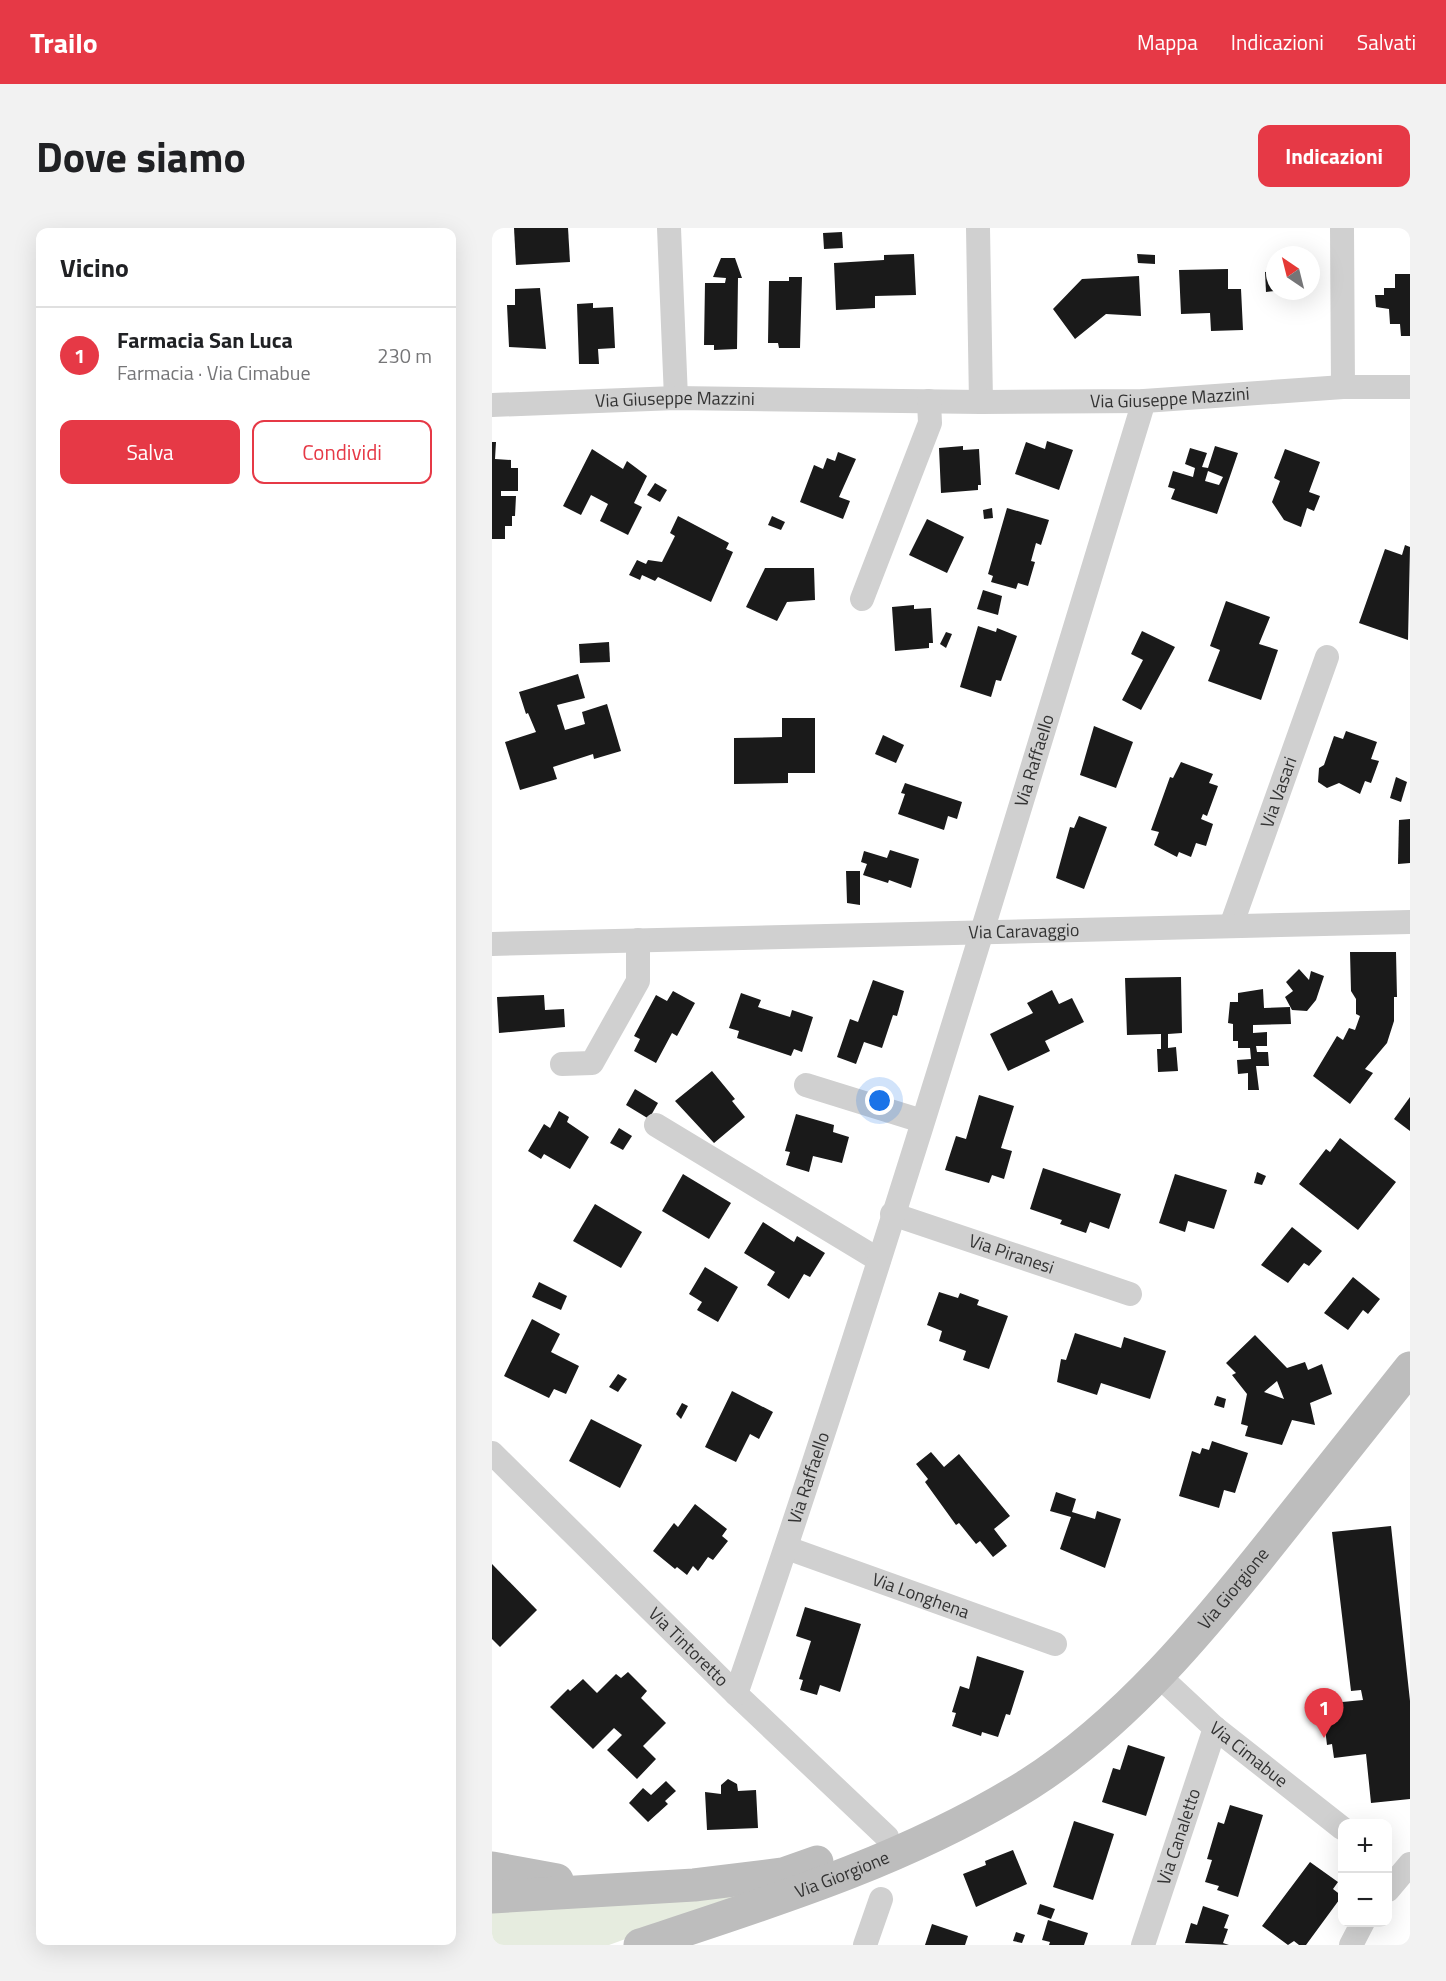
<!DOCTYPE html>
<html lang="it">
<head>
<meta charset="utf-8">
<style>
	body { margin:0; font-family:"Titillium Web",sans-serif; background:#f2f2f2; color:#202124 }
	.controls { position:absolute; right:18px; bottom:18px; display:grid; overflow:hidden; border-radius:12px; box-shadow:0 6px 24px #0002 }
	.controls button { width:54px; height:54px; display:grid; place-items:center; padding:0; border:0; border-bottom:2px solid #e0e0e0; background:#fff; color:#202124; font:30px sans-serif }
	.compass { position:absolute; left:774px; top:18px; width:54px; height:54px; border-radius:50%; background:#fff; box-shadow:0 6px 24px #0002; rotate:325deg }
	.you { position:absolute; left:388px; top:873px; width:21px; height:21px; margin:-15px; border:4px solid #fff; border-radius:50%; background:#1a73e8; box-shadow:0 0 0 9px #1a73e833 }
	.badge { display:grid; place-items:center; width:39px; height:39px; border-radius:50%; background:#e63946; color:#fff; font-size:20px; font-weight:700 }
	.pin { position:absolute; translate:-50% -50px; filter:drop-shadow(0 2px 3px #0008) }
	.pin::after { content:''; position:absolute; top:32px; width:21px; height:18px; background:inherit; clip-path:polygon(0 0,100% 0,50% 100%) }
	.list { margin:0; padding:0; list-style:none }
	h2 { display:flex; justify-content:space-between; align-items:center; height:78px; margin:0; padding:0 24px; font-size:26px }
	h2 small { font-size:20px; font-weight:400; color:#757577 }
	.list li { display:grid; grid-template-columns:39px 1fr auto; gap:18px; align-items:center; box-sizing:border-box; height:96px; padding:0 24px; border-top:2px solid #e0e0e0 }
	.list b { display:block; font-size:22px; white-space:nowrap }
	.list p { margin:0; font-size:20px; white-space:nowrap; color:#757577 }
	.list em { font-size:20px; font-style:normal; color:#757577 }
	.actions { display:flex; gap:12px; padding:18px 24px }
	.actions a { flex:1; padding:14px 0; border:2px solid #e63946; border-radius:12px; text-align:center; font-size:21px; color:#e63946 }
	.actions .main { background:#e63946; color:#fff }
	.map { position:relative; flex:none; width:918px; height:1717px; overflow:hidden; border-radius:12px }
	header { display:flex; align-items:center; gap:36px; box-sizing:border-box; height:84px; padding:0 30px; background:#e63946; color:#fff }
	header strong { font-size:28px }
	nav { display:flex; gap:33px; margin-inline-start:auto; font-size:21px }
	.intro { display:flex; align-items:center; justify-content:space-between; box-sizing:border-box; height:144px; padding:0 36px }
	h1 { margin:0; font-size:42px }
	.button { padding:15px 27px; border-radius:12px; background:#e63946; color:#fff; font-size:21px; font-weight:700 }
	main { display:flex; gap:36px; padding:0 36px }
	aside { flex:1; background:#fff; border-radius:12px; box-shadow:0 6px 24px #0002 }
	.map>svg:first-child { display:block }
	.green { fill:#e6ecdf }
	.building { fill:#1a1a1a; fill-rule:evenodd }
	.lines { fill:none; stroke-linecap:round; stroke-linejoin:round }
	.street { stroke:#d0d0d0; stroke-width:24 }
	.secondary { stroke:#bdbdbd; stroke-width:33 }
	.labels { text-anchor:middle; stroke-width:6; stroke-linejoin:round; paint-order:stroke }
	.street-label { font-size:18px; fill:#333; stroke:#fff }
</style>
</head>
<body>
<header>
<strong>Trailo</strong>
<nav><a>Mappa</a><a>Indicazioni</a><a>Salvati</a></nav>
</header>
<div class="intro"><h1>Dove siamo</h1><a class="button">Indicazioni</a></div>
<main>
<aside>
<h2>Vicino<small></small></h2>
<ul class="list">
<li><span class="badge">1</span><div><b>Farmacia San Luca</b><p>Farmacia · Via Cimabue</p></div><em>230 m</em></li>
</ul>
<div class="actions"><a class="main">Salva</a><a>Condividi</a></div>
</aside>
<div class="map">
<svg width="918" height="1717" viewBox="0 0 918 1717">
	<rect width="100%" height="100%" fill="#fff"/>
	<path class="green" d="M265,1663L117,1717H0V1682Z"/>
	<g class="building">
		<path d="M22,0H76L78,34L24,37Z"/>
		<path d="M350,4L351,20L332,21L331,5Z"/>
		<path d="M422,26L424,67L383,68V80L344,82L342,35L392,32V27Z"/>
		<path d="M645,26L663,27V36L646,35Z"/>
		<path d="M229,30H243L250,50H246L245,121L222,122V117H212L213,55H233L234,50L221,49Z"/>
		<path d="M736,41V61H749L751,102L719,103L718,85L689,86L687,42Z"/>
		<path d="M783,43V63L774,64L773,44Z"/>
		<path d="M903,46H918V108H909L908,96H898L897,81L884,79L883,67H892V60H903Z"/>
		<path d="M647,48L649,88L614,86L583,111L561,81L590,51Z"/>
		<path d="M297,49H310L308,120H287L286,115H276L277,53H297Z"/>
		<path d="M48,60L54,121L17,119L15,77H23V61Z"/>
		<path d="M101,75V80L121,79L123,120L106,121L107,136H87L85,76Z"/>
		<path d="M555,213L581,222L567,262L523,246L534,214L553,221Z"/>
		<path d="M0,214H4L3,231L19,232V240H26V263H9V268H24L23,288H20V298H13V311H0Z"/>
		<path d="M471,218V222L487,221L489,257H486V262L449,265L447,220Z"/>
		<path d="M723,218L746,225L725,286L679,271L683,261L676,259L681,243L701,249L703,240L693,236L698,220L715,225L710,239L716,240ZM716,243L731,249L727,257L713,253Z"/>
		<path d="M100,221L131,241L135,233L155,248L142,275L150,279L136,307L108,293L116,276L99,267L89,287L71,278Z"/>
		<path d="M793,221L828,234L817,264L828,268L822,283L815,280L809,299L792,292L780,274L788,253L782,250Z"/>
		<path d="M346,224L364,231L347,269L358,273L351,291L308,274L322,237L331,241L335,230L343,233Z"/>
		<path d="M163,255L175,262L168,274L155,267Z"/>
		<path d="M500,280L501,290L492,291L491,282Z"/>
		<path d="M515,280L557,292L549,317L544,315L539,333L543,334L536,358L526,355L524,361L499,354L501,348L496,346Z"/>
		<path d="M186,288L237,315L234,321L241,324L219,374L166,349L163,353L150,347L148,352L137,347L145,332L154,336L156,332L170,334L183,308L178,305Z"/>
		<path d="M280,288L293,294L289,302L276,297Z"/>
		<path d="M435,291L472,309L455,345L417,327Z"/>
		<path d="M913,317L918,319L916,412L867,395L893,321L910,327Z"/>
		<path d="M273,340H322L323,372L295,374L285,393L254,379Z"/>
		<path d="M491,362L510,368L506,387L485,381Z"/>
		<path d="M734,373L778,389L767,416L786,422L769,472L716,453L728,422L718,418Z"/>
		<path d="M422,377V381L439,380L441,415H437V420L403,423L400,379Z"/>
		<path d="M486,398L504,404L505,400L525,408L509,453L504,452L499,469L468,459Z"/>
		<path d="M650,403L683,419L649,482L630,472L651,432L639,426Z"/>
		<path d="M454,404L460,406L454,420L448,416Z"/>
		<path d="M117,414L118,434L88,435L87,416Z"/>
		<path d="M86,446L93,470L65,477L73,502L93,496L90,484L115,476L129,523L102,531L101,526L61,539L65,551L28,562L13,514L44,504L36,485L34,486L27,464Z"/>
		<path d="M290,490H323V545H296V555L242,556V510L290,509Z"/>
		<path d="M602,498L641,514L624,560L588,547Z"/>
		<path d="M854,503L885,514L879,531L887,533L879,555L873,553L868,566L847,555L835,560L826,554L827,540L832,537L842,508L851,511Z"/>
		<path d="M391,507L412,517L404,535L383,526Z"/>
		<path d="M689,534L721,546L717,555L726,558L715,588L711,586L709,591L721,596L714,618L704,615L699,629L687,624L685,629L662,617L667,604L659,602L678,549L681,550Z"/>
		<path d="M904,549L915,554L909,574L898,570Z"/>
		<path d="M413,555L470,574L465,591L456,588L452,602L406,586L413,566L409,565Z"/>
		<path d="M587,588L615,599L592,661L564,650L578,599L582,600Z"/>
		<path d="M918,591V635L906,636L907,592Z"/>
		<path d="M398,622L427,631L419,660L397,652L396,655L371,647L375,636L369,634L372,623L395,630Z"/>
		<path d="M354,643H368V677L355,675Z"/>
		<path d="M858,724H904L905,769H902V793L895,815L873,841L881,845L858,876L821,848L845,808L851,812L857,800L863,802L868,788L864,786V771L859,763Z"/>
		<path d="M807,741L817,752L819,743L832,748L824,772L815,783L800,782L793,769L801,763L794,754Z"/>
		<path d="M689,749L690,805L676,806V820L684,819L686,843L666,844L665,821H669V806L635,807L633,750Z"/>
		<path d="M381,752L412,763L405,788L401,787L390,820L372,814L364,836L345,829L358,791L366,794Z"/>
		<path d="M771,761L772,780L798,779L799,796L761,797V805L775,804V818H764L765,824H776L777,838H764L767,862H756V845L746,846L745,832L759,831L758,820H746V813H741V796L736,795L738,774H746V765Z"/>
		<path d="M560,762L567,776L580,770L592,794L553,813L558,823L516,843L498,806L541,785L535,775Z"/>
		<path d="M181,763L203,775L185,808L180,805L164,835L142,823L148,811L142,808L164,767L175,773Z"/>
		<path d="M249,765L269,772L266,779L298,789L300,782L321,789L310,824L302,821L299,828L245,810L247,803L237,800Z"/>
		<path d="M52,767L53,782L72,781L73,799L7,805L5,769Z"/>
		<path d="M220,843L243,871L240,873L253,889L222,915L183,873Z"/>
		<path d="M143,861L166,875L157,891L134,877Z"/>
		<path d="M487,867L522,878L509,920L520,923L512,951L500,947L497,955L453,942L464,908L474,911Z"/>
		<path d="M918,869V903L902,891Z"/>
		<path d="M67,883L77,889L75,894L97,909L78,941L52,926L49,931L36,923L52,896L58,900Z"/>
		<path d="M304,886L342,897L341,904L357,909L350,935L321,928L317,944L294,937L298,924L293,923Z"/>
		<path d="M127,900L140,908L131,922L118,915Z"/>
		<path d="M848,910L904,954L866,1002L807,956L834,921L838,924Z"/>
		<path d="M551,940L629,966L617,1001L598,994L594,1005L568,996L570,992L538,981Z"/>
		<path d="M765,944L774,948L770,957L762,955Z"/>
		<path d="M191,946L239,975L217,1011L170,983Z"/>
		<path d="M683,946L735,962L722,1001L696,993L693,1004L667,995Z"/>
		<path d="M103,976L150,1004L129,1040L81,1013Z"/>
		<path d="M271,994L302,1014L305,1008L333,1025L318,1049L312,1046L297,1071L275,1057L283,1044L252,1025Z"/>
		<path d="M800,999L830,1023L817,1038L812,1035L796,1055L769,1037Z"/>
		<path d="M213,1039L246,1059L226,1094L205,1082L210,1074L197,1066Z"/>
		<path d="M861,1049L888,1071L876,1086L871,1082L856,1102L832,1085Z"/>
		<path d="M47,1054L75,1068L69,1082L40,1069Z"/>
		<path d="M447,1064L466,1070L468,1065L487,1072L485,1077L516,1088L497,1141L471,1132L474,1123L447,1113L450,1103L435,1097Z"/>
		<path d="M40,1091L68,1106L59,1124L87,1138L74,1166L62,1161L57,1170L12,1148Z"/>
		<path d="M583,1105L629,1120L632,1109L674,1123L658,1171L609,1155L605,1167L565,1154L569,1131L574,1132Z"/>
		<path d="M763,1107L795,1140L813,1134L816,1142L830,1136L840,1166L818,1175L823,1197L800,1192L790,1217L753,1208L756,1198L749,1196L755,1166L740,1147L744,1145L734,1135ZM785,1153L792,1171L772,1164Z"/>
		<path d="M126,1146L135,1151L126,1164L117,1159Z"/>
		<path d="M240,1163L281,1184L267,1211L258,1206L244,1234L213,1219Z"/>
		<path d="M725,1168L734,1171L732,1180L722,1177Z"/>
		<path d="M190,1175L196,1178L189,1191L184,1186Z"/>
		<path d="M99,1191L150,1217L128,1260L77,1233Z"/>
		<path d="M720,1213L756,1225L743,1265L732,1262L727,1280L687,1268L700,1223L708,1226L710,1220L717,1222Z"/>
		<path d="M439,1224L452,1239L467,1226L518,1288L502,1301L515,1318L501,1329L488,1313L484,1316L467,1295L464,1297L433,1254L436,1251L424,1236Z"/>
		<path d="M564,1264L584,1271L580,1284L603,1291L605,1283L629,1291L613,1340L568,1321L579,1289L558,1283Z"/>
		<path d="M203,1276L235,1301L230,1308L236,1313L221,1332L216,1329L206,1343L201,1338L195,1347L185,1339L183,1341L161,1323L182,1295L186,1299Z"/>
		<path d="M899,1298L918,1473V1571L879,1575L874,1526L842,1530L840,1516L835,1517L830,1476L871,1472L869,1462L859,1463L840,1304Z"/>
		<path d="M0,1336L45,1382L8,1419L0,1411Z"/>
		<path d="M313,1379L369,1396L348,1464L328,1457L325,1467L308,1462L311,1452L307,1451L319,1413L304,1408Z"/>
		<path d="M485,1428L532,1443L518,1487L514,1486L506,1509L490,1504L489,1508L460,1498L464,1485L460,1484L468,1458L477,1461Z"/>
		<path d="M136,1444L155,1463L149,1470L174,1495L151,1518L164,1531L145,1551L115,1522L130,1507L122,1500L101,1521L58,1479L76,1461L78,1463L91,1451L105,1465L124,1446L129,1450Z"/>
		<path d="M636,1517L673,1529L654,1588L610,1574L621,1540L628,1542Z"/>
		<path d="M236,1551L245,1556L246,1563L264,1562L266,1600L215,1602L213,1564L229,1566V1557Z"/>
		<path d="M174,1553L184,1563L173,1573L176,1576L156,1594L137,1575L151,1560L159,1567Z"/>
		<path d="M738,1577L771,1587L746,1669L725,1662L727,1658L713,1654L720,1632L715,1631L726,1594L732,1596Z"/>
		<path d="M582,1593L622,1606L601,1672L561,1659Z"/>
		<path d="M521,1622L535,1656L484,1679L471,1646L494,1637L493,1633Z"/>
		<path d="M818,1634L846,1654L841,1661L850,1668L814,1717H807L802,1713L796,1717L770,1698Z"/>
		<path d="M548,1676L563,1681L559,1691L545,1686Z"/>
		<path d="M711,1678L737,1687L732,1700L736,1701L731,1715L737,1717L693,1715L699,1695L705,1697Z"/>
		<path d="M556,1692L596,1705L592,1717H557L558,1714L550,1712Z"/>
		<path d="M440,1696L476,1708L473,1717H433Z"/>
		<path d="M524,1704L533,1707L530,1715L521,1713Z"/>
	</g>
	<g class="lines">
		<g class="street">
			<path d="M177,0L184,170"/>
			<path d="M486,0L489,174"/>
			<path d="M850,0L851,159"/>
			<path id="s1" d="M0,177L184,170L489,174L652,173L851,159H918"/>
			<path d="M370,371L438,195L437,173"/>
			<path id="s2" d="M739,698L835,429"/>
			<path id="s3" d="M0,716L918,694"/>
			<path d="M70,836L100,835L146,753V712"/>
			<path d="M314,857L430,893"/>
			<path d="M164,897L387,1032"/>
			<path id="s4" d="M400,986L638,1066"/>
			<path id="s5" d="M0,1225L244,1466L395,1609"/>
			<path id="s6" d="M295,1320L563,1416"/>
			<path id="s7" d="M665,1446L723,1500L850,1600"/>
			<path id="s8" d="M244,1466C391,1039 520,605 652,173"/>
			<path d="M896,1662L918,1636"/>
			<path d="M373,1717L389,1671"/>
			<path id="s9" d="M651,1717L723,1500"/>
			<path d="M859,1717L871,1694"/>
		</g>
		<g class="secondary">
			<path d="M0,1640L65,1652"/>
			<path d="M0,1669L202,1657L291,1646L325,1634"/>
			<path id="s10" d="M148,1717C282,1673 417,1631 537,1556C633,1495 712,1399 782,1311C827,1254 873,1197 918,1140"/>
		</g>
	</g>
	<g class="labels">
		<g class="street-label">
			<text dy="6" stroke="none"><textPath href="#s1" startOffset="678">Via Giuseppe Mazzini</textPath></text>
			<text dy="6" stroke="none"><textPath href="#s1" startOffset="183">Via Giuseppe Mazzini</textPath></text>
			<text dy="6" stroke="none"><textPath href="#s8" startOffset="980">Via Raffaello</textPath></text>
			<text dy="6" stroke="none"><textPath href="#s2" startOffset="142">Via Vasari</textPath></text>
			<text dy="6" stroke="none"><textPath href="#s3" startOffset="532">Via Caravaggio</textPath></text>
			<text dy="6" stroke="none"><textPath href="#s4" startOffset="126">Via Piranesi</textPath></text>
			<text dy="6" stroke="none"><textPath href="#s8" startOffset="228">Via Raffaello</textPath></text>
			<text dy="6" stroke="none"><textPath href="#s10" startOffset="706">Via Giorgione</textPath></text>
			<text dy="6" stroke="none"><textPath href="#s6" startOffset="142">Via Longhena</textPath></text>
			<text dy="6" stroke="none"><textPath href="#s5" startOffset="276">Via Tintoretto</textPath></text>
			<text dy="6" stroke="none"><textPath href="#s7" startOffset="122">Via Cimabue</textPath></text>
			<text dy="6" stroke="none"><textPath href="#s9" startOffset="114">Via Canaletto</textPath></text>
			<text dy="6" stroke="none"><textPath href="#s10" startOffset="214">Via Giorgione</textPath></text>
		</g>
	</g>
</svg>
<div class="controls">
<button>+</button>
<button>−</button>
</div>
<svg class="compass" viewBox="-18 -18 36 36"><path d="M0-13l5 13h-10z" fill="#e53935"/><path d="M0 13l5-13h-10z" fill="#757577"/></svg>
<div class="you"></div>
<div class="pin badge" style="left:832px;top:1510px">1</div>
</div>
</main>
</body>
</html>
